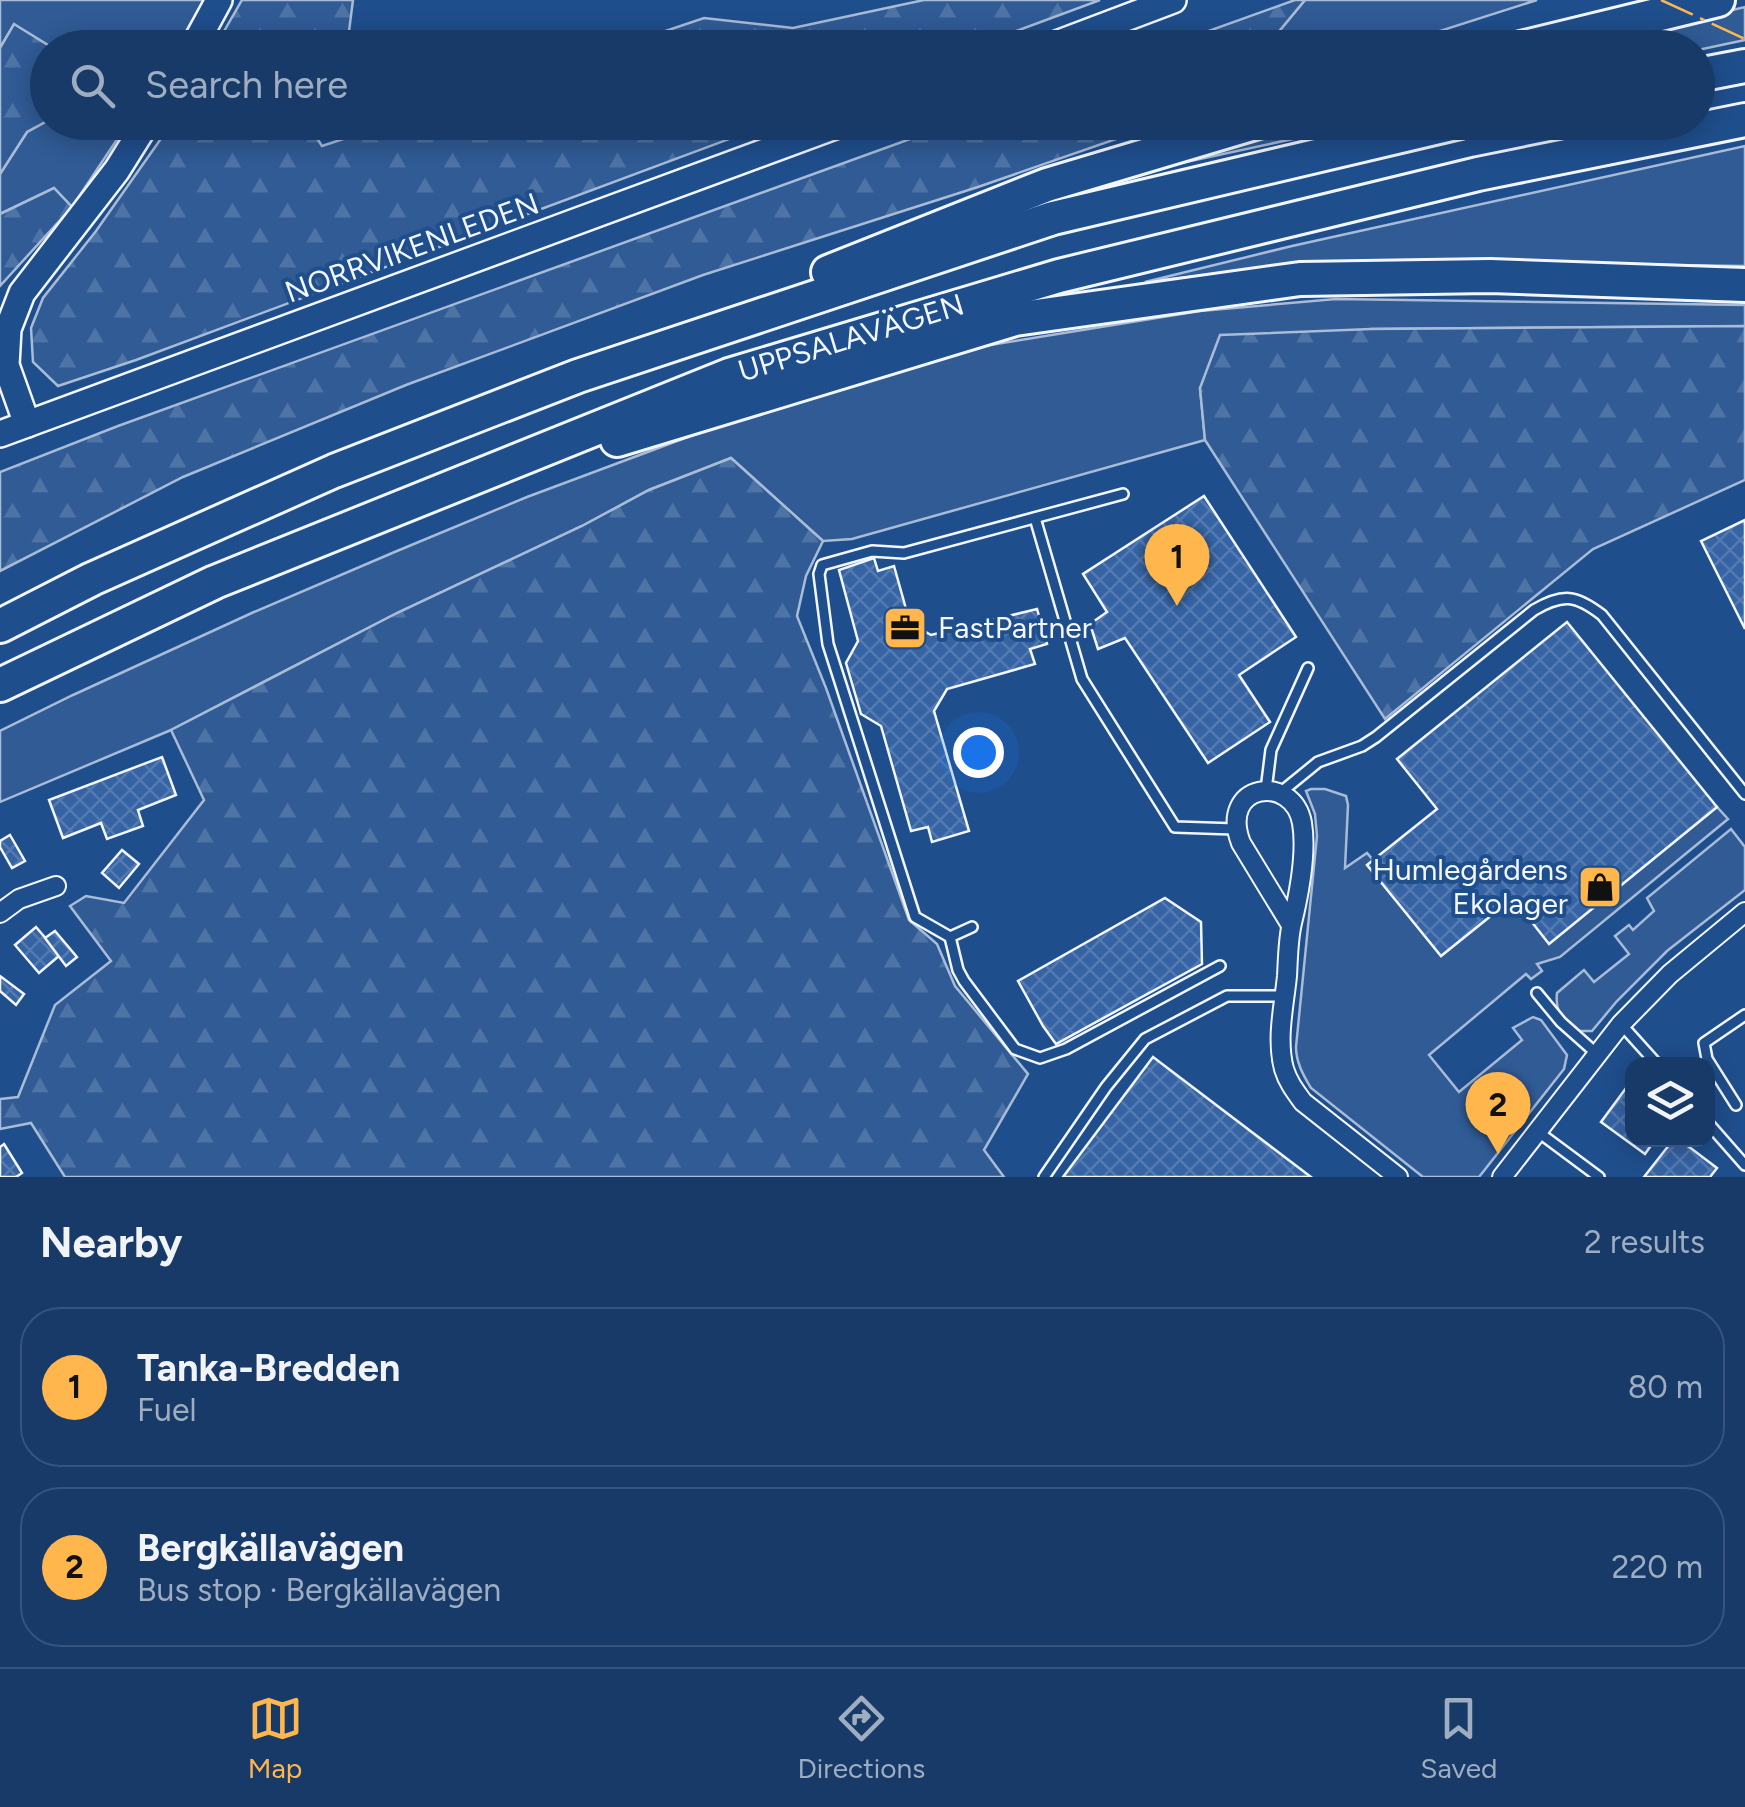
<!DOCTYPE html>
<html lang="en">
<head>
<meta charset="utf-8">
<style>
	body { margin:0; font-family:Figtree,sans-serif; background:#244571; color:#f1f3f6 }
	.controls { position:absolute; right:30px; bottom:30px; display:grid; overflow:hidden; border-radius:20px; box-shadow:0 5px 25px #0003 }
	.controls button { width:90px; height:90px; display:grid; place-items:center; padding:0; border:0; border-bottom:2px solid #36547d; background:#173a69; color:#f1f3f6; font:50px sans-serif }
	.you { position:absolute; left:978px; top:752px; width:35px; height:35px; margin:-25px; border:8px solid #fff; border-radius:50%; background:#1a73e8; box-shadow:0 0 0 15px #1a73e833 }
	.badge { display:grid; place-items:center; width:65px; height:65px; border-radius:50%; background:#ffb74d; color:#111; font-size:32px; font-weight:700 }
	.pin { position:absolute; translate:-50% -82px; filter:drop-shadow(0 2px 5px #0008) }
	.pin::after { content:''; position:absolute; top:52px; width:35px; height:30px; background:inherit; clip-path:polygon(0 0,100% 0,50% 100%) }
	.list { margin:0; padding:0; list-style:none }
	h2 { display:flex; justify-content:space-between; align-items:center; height:130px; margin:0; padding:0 40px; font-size:42px }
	h2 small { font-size:32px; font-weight:400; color:#9eadc0 }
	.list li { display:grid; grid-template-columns:65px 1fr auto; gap:30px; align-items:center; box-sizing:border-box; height:160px; margin:0 20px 20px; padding:0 20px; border:2px solid #36547d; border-radius:40px }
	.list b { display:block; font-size:38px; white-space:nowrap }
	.list p { margin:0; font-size:32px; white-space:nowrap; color:#9eadc0 }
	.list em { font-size:32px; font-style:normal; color:#9eadc0 }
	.icon { flex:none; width:55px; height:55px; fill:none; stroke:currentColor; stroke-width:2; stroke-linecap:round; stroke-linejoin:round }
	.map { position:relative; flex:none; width:1745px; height:1177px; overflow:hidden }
	.search { position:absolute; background:#173a69; box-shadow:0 5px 25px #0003; left:30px; right:30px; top:30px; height:110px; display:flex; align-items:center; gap:25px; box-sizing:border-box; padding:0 35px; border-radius:55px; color:#9eadc0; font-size:38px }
	.sheet { height:490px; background:#173a69 }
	nav { display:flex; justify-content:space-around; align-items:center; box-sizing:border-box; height:140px; border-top:2px solid #36547d; background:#173a69; font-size:28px; color:#9eadc0 }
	nav a { display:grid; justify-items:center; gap:5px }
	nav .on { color:#ffb74d }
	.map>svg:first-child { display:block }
	.grass { fill:#305b95; stroke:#a8bbd7; stroke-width:2.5 }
	.forest { fill:url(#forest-firs); stroke:#a8bbd7; stroke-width:2.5 }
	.building { fill:url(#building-cross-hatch); stroke:#f2f6ff; stroke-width:2.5 }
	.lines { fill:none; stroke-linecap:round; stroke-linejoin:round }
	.lane-casing { stroke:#f2f6ff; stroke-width:14 }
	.street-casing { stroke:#f2f6ff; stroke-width:22 }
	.secondary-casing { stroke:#f2f6ff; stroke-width:30 }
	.highway-casing { stroke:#f2f6ff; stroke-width:38 }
	.lane { stroke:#1f4e8c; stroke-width:9 }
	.street { stroke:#1f4e8c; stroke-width:18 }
	.secondary { stroke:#1f4e8c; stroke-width:25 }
	.highway { stroke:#1f4e8c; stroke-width:32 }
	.power { stroke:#ffb74d; stroke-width:2.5; stroke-dasharray:35 8 5 8; stroke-linecap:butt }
	.labels { text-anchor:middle; stroke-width:8; stroke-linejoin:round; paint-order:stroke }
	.street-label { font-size:30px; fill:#f2f6ff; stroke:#1f4e8c }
	.poi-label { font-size:30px; fill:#f2f6ff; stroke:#1f4e8c; text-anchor:start }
</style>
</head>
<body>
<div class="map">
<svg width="1745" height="1177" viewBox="0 0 1745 1177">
	<defs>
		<pattern id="forest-firs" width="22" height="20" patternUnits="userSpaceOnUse" patternTransform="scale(2.5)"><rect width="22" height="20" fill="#305b95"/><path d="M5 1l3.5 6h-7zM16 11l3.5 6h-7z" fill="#4e73a5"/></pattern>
		<pattern id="building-cross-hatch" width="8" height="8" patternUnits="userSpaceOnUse" patternTransform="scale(2.5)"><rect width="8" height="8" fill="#3563a3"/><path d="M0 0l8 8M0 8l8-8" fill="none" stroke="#537ab1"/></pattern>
	</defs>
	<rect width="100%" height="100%" fill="#1f4e8c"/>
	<g class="grass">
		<path d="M0,0H204L177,47H51L14,25L0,48Z"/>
		<path d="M1305,0H1537L1390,47H1266Z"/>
		<path d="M1745,7V40L1698,50V48H1576Z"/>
		<path d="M47,121L48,122L128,123L72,207L54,188L0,214V174L27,132Z"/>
		<path d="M1302,123H1367L1121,176Z"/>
		<path d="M1745,146V266L1359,261L1295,265L1145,282L1292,246Z"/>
		<path d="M1336,299L1745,305V326L1371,329L1200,388L1205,440L852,539L823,541L731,458L649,490L582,526L397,613L171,730L0,802V731L73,695L254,612L397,551L527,497L720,425L978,347L1200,311Z"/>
		<path d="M1311,789H1325L1346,796L1348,805L1345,868L1367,853L1373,860L1368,866L1441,956L1513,898L1550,943L1717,807L1728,819L1560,957L1537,964L1542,971L1531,979L1526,974L1429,1055L1459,1092L1522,1040L1513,1028L1533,1017L1541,1020L1567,1055L1564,1069L1479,1177H1423L1311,1088C1303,1075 1296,1062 1296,1047L1317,836L1315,814L1306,791Z"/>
		<path d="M1731,829L1745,847V890L1667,951L1617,1001L1592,1031H1575C1562,1019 1555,1011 1557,993L1584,970L1594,982L1629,954L1615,936L1629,925L1633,930L1654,911L1647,898Z"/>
	</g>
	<g class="forest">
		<path d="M242,0H353L347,47H215Z"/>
		<path d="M924,0H1100L973,47H618L704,18L793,28Z"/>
		<path d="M1295,0H1305L1266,47H1164Z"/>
		<path d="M14,24L51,47L48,48L47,121L27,132L0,174V48Z"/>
		<path d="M395,122L772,123L136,360L58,386L33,362L31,328L43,298L96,231L172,123H307L322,146Z"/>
		<path d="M957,122L1162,123L978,187L703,275L406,385L183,477L0,571V472L118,426Z"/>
		<path d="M54,188L72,207L0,286V214Z"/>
		<path d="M1745,326V480L1593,549L1385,719L1205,440L1200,388L1220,335L1371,329Z"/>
		<path d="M731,458L823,541L806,576L797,616L826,688L909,920L937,944L955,986L1028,1074L984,1150L1004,1177H65L31,1123L0,1129V1099L18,1097L55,1005L111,961L70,906L86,896L124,903L204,800L171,730L397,613L582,526L649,490Z"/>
	</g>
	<g class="building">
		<path d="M1204,496L1296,637L1239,675L1270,722L1208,763L1125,638L1098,649L1090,624L1107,612L1083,574Z"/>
		<path d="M1745,520V629L1701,541Z"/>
		<path d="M874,558L878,571L894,566L910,623L931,635L1037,609L1047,644L1030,649L1035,664L947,689L934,711L969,831L932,842L928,827L911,831L881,726L861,714L846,663L858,641L839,570Z"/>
		<path d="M1567,622L1717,807L1549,944L1513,898L1441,956L1367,865L1437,809L1397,759Z"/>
		<path d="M162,757L176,795L138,810L143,826L107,839L101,823L63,838L49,800Z"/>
		<path d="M10,835L25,861L12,868L0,847V841Z"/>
		<path d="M122,850L139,864L119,888L102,873Z"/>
		<path d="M1165,898L1201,922L1202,964L1056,1044L1043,1026L1018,981Z"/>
		<path d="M36,927L60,955L39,973L15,945Z"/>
		<path d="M55,931L77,957L66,966L45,938Z"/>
		<path d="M0,976L24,994L16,1005L0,991Z"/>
		<path d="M1153,1057L1311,1177H1063Z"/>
		<path d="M1632,1080V1140H1655L1645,1154L1601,1122Z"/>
		<path d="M1673,1140H1680L1717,1168L1710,1177H1644Z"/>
		<path d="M4,1144L22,1173L16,1177H0V1147Z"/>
	</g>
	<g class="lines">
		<defs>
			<g id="lane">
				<path d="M1035,518L1082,679L1175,827L1235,829"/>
				<path d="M1266,790L1271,750L1308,668"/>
				<path d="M1280,793L1318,762L1362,746L1376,737L1534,610C1563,593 1576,595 1602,615L1745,794"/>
				<path d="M972,927L950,937L958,970L964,981L1015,1049L1040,1058L1066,1049L1220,966"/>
				<path d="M950,937L915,917L828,644L819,574L822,565L872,551L904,553L1123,494"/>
				<path d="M1537,993L1561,1022L1597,1054"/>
				<path d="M1621,1024L1657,1064"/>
				<path d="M1736,1105L1707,1059L1704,1043L1745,1015"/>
				<path d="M1708,1123L1745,1165"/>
				<path d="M1537,1131L1599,1177"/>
				<path d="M1044,1177L1106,1087L1145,1039L1227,996H1285"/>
			</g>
			<g id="street">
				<path d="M0,913L19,899L56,886"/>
				<path d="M1291,925L1241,843C1218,783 1293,773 1302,823C1307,853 1299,894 1292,923C1288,940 1288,959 1287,976C1284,1006 1276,1039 1284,1069C1288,1082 1295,1091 1303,1102L1398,1177"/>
				<path d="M1502,1177L1621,1024L1670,974L1745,912"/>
			</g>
			<g id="secondary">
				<path d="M193,48L219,0"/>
				<path d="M1046,48L1173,0"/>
				<path d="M27,424L6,365L8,329L22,293L117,170L147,122"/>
				<path d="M0,434L846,122"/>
			</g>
			<g id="highway">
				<path d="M1521,48L1718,0"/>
				<path d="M1698,75L1745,66"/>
				<path d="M828,272L1047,185L1258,122"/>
				<path d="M617,440L1015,319L1300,279L1490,276L1745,285"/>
				<path d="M0,626L92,579L334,471L578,376L1053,218L1460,122"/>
				<path d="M0,685L215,582L729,375L1059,276L1478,174L1745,120"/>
			</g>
		</defs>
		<use href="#lane" class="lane-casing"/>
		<use href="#street" class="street-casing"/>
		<use href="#secondary" class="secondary-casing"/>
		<use href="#highway" class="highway-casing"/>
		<use href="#lane" class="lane"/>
		<use href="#street" class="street"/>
		<use href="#secondary" class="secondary"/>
		<use href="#highway" class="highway"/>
		<path class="power" d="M1661,0L1745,39"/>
	</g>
	<defs>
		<symbol id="office-square" viewBox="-11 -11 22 22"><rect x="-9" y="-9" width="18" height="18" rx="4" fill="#ffb74d" stroke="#1f4e8c"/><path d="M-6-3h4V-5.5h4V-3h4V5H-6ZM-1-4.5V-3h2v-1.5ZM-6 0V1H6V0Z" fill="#111"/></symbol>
		<symbol id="shop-square" viewBox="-11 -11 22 22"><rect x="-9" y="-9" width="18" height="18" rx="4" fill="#ffb74d" stroke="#1f4e8c"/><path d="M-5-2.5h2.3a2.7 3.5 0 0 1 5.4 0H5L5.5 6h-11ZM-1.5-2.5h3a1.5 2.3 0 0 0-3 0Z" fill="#111"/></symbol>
	</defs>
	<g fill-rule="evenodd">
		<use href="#office-square" x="880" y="603" width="50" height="50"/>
		<use href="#shop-square" x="1575" y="862" width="50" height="50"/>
	</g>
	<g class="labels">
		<g class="street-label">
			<text transform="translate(412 248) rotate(-20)" y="10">NORRVIKENLEDEN</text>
			<text transform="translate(851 338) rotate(-17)" y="10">UPPSALAVÄGEN</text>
		</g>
		<g class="poi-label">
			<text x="938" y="638">FastPartner</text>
			<text x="1568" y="880" text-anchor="end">Humlegårdens<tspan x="1568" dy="34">Ekolager</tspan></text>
		</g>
	</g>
</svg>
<div class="controls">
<button><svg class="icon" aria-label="layers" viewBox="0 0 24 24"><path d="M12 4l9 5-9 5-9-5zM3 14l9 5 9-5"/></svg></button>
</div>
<div class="you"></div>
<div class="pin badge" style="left:1177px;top:606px">1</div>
<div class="pin badge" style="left:1498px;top:1154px">2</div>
<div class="search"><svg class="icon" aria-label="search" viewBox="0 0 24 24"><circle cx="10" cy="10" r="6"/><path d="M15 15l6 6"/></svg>Search here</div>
</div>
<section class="sheet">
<h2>Nearby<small>2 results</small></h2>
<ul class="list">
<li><span class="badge">1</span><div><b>Tanka-Bredden</b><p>Fuel</p></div><em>80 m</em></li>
<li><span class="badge">2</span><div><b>Bergkällavägen</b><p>Bus stop · Bergkällavägen</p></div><em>220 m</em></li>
</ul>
</section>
<nav>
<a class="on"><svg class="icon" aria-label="map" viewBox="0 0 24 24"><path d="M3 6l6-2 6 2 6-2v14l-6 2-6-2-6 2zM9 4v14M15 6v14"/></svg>Map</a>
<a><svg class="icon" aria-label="directions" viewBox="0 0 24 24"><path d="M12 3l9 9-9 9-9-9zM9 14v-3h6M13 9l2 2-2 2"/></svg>Directions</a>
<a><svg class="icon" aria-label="saved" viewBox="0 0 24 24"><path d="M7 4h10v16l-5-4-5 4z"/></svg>Saved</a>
</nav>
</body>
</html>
